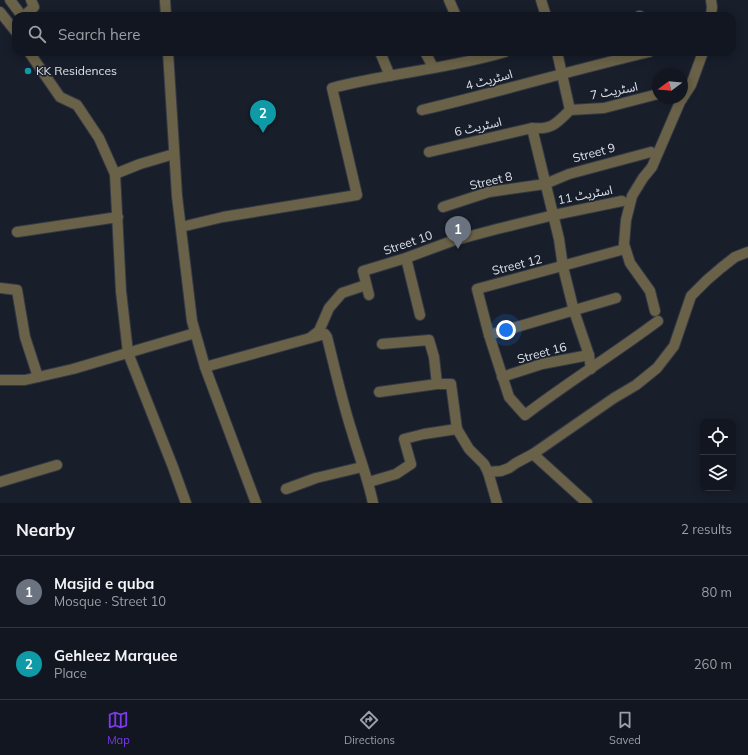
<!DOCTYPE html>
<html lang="en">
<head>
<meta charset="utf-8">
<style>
	body { margin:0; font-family:Mulish,"Noto Sans Arabic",sans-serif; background:#1b1f29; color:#f1f3f6 }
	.controls { position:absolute; right:12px; bottom:12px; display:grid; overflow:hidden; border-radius:8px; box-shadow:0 2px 10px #0003 }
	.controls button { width:36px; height:36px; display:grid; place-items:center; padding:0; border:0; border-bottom:1px solid #31353e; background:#121620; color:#f1f3f6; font:20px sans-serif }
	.compass { position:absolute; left:652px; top:68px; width:36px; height:36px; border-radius:50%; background:#121620; box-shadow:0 2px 10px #0003; rotate:254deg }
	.you { position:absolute; left:506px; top:330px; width:14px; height:14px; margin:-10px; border:3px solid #fff; border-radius:50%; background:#1a73e8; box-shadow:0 0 0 6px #1a73e833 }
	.badge { display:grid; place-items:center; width:26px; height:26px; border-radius:50%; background:#7c3aed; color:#fff; font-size:13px; font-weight:700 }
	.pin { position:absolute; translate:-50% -33px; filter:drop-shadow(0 1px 2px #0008) }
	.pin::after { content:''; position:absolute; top:21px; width:14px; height:12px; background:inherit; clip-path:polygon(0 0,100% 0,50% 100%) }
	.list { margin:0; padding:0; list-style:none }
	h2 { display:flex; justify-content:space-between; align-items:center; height:52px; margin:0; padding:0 16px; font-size:17px }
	h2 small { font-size:13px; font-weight:400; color:#9c9fa5 }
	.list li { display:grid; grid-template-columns:26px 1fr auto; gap:12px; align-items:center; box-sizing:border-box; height:72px; padding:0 16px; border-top:1px solid #31353e }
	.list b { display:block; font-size:15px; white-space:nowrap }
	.list p { margin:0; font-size:13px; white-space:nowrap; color:#9c9fa5 }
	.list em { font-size:13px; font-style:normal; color:#9c9fa5 }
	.icon { flex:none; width:22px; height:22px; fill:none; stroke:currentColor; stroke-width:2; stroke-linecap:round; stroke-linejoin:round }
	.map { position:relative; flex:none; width:748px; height:503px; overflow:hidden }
	.search { position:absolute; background:#121620; box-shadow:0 2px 10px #0003; left:12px; right:12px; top:12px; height:44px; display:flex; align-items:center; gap:10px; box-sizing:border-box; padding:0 14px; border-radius:12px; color:#9c9fa5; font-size:15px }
	.sheet { height:196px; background:#121620 }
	nav { display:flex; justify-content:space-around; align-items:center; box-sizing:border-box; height:56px; border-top:1px solid #31353e; background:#121620; font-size:11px; color:#9c9fa5 }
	nav a { display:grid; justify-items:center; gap:2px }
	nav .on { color:#7c3aed }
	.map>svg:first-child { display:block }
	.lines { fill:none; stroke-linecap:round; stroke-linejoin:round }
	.minor-casing { stroke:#343945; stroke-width:12 }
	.minor { stroke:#6a6248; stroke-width:10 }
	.culture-dot { fill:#0f9aa8; stroke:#181e2a; stroke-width:1.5 }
	.labels { text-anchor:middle; stroke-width:3; stroke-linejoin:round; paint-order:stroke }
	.poi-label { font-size:12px; fill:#dee2eb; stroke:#181e2a; text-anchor:start }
	.street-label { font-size:12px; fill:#dee2eb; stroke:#181e2a }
</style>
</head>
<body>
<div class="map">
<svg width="748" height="503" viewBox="0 0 748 503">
	<rect width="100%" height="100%" fill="#181e2a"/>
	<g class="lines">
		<defs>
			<g id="minor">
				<path d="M10,0L22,16"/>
				<path d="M165,0L166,16"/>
				<path d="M449,0L456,16"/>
				<path d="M541,0L546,16"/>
				<path d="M711,0L712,7L711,16"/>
				<path d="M0,12L16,32"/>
				<path d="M24,16L34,7L31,0"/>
				<path d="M639,16H640"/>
				<path d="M29,52L60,97L77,105L99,138L115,174L121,291L128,353L173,467L186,503"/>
				<path d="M168,52L177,196L192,321L205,367L256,503"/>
				<path d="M380,52L390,76"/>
				<path d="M425,52L433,67"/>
				<path d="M557,52L570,110"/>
				<path d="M422,110C498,92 573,70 649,52"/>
				<path d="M532,128L559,239L563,267L574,311L589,355L591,369"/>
				<path d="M429,152L532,128C552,130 557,123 570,110L604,108L658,94"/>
				<path d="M115,174L140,164L174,154"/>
				<path d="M443,207L489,192L545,184L569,174L651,152"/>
				<path d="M181,227L223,217L357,195L332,88C389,73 448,69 505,52"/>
				<path d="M17,232L118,217"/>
				<path d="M621,250L477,289L489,335L509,397L525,415C568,382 614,354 658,321"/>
				<path d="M406,258L420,315"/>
				<path d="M0,288L17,290L25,337L38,377"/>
				<path d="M369,295L363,271L406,258L452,241L497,229L554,215L622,201"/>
				<path d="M655,311L650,291L630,263L624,244L626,220L632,196L643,178L652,167L680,102L691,85L703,52"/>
				<path d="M489,335L616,298"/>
				<path d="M310,338L319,331L329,308L342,293L366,285"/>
				<path d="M382,344L429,340L434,357L437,384H451L457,429L469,449L484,464L488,472"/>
				<path d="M205,367L325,334L327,337C335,369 342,401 352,432C359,456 368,479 373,503"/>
				<path d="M502,377L542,364L589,355"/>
				<path d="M0,380H25L73,369L195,333"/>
				<path d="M379,392L437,384"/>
				<path d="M533,454L587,503"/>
				<path d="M0,482L57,465"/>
				<path d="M369,482L396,474L411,464L404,439L424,434L457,429"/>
				<path d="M286,489L316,478L362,467"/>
				<path d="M497,503L488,472L501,471L509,468L516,463L533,454L614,398L636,385L657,368L674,346L691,296L707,280L721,268L735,257L748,252"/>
			</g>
		</defs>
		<use href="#minor" class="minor-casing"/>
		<use href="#minor" class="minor"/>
	</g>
	<circle class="culture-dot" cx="28" cy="71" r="4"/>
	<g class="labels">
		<g class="poi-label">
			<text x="36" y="75">KK Residences</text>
		</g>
		<g class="street-label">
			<text transform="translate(489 80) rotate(-15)" y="4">اسٹریٹ 4</text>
			<text transform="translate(614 91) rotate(-11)" y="4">اسٹریٹ 7</text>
			<text transform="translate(478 127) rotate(-13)" y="4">اسٹریٹ 6</text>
			<text transform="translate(594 153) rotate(-15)" y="4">Street 9</text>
			<text transform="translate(491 181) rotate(-13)" y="4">Street 8</text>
			<text transform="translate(585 195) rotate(-11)" y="4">اسٹریٹ 11</text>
			<text transform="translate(408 243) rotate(-19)" y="4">Street 10</text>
			<text transform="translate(517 265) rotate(-14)" y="4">Street 12</text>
			<text transform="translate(542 353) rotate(-15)" y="4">Street 16</text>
		</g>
	</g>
</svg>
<div class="controls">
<button><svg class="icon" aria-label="locate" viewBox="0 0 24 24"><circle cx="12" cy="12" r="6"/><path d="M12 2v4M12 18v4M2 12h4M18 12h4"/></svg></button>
<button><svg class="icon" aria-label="layers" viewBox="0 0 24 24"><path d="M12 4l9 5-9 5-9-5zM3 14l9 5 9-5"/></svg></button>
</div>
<svg class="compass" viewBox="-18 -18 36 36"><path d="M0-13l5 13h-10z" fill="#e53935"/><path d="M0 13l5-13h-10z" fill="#9c9fa5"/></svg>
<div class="you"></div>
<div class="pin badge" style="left:458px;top:249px;background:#6b7280">1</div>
<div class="pin badge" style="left:263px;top:133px;background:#0f9aa8">2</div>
<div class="search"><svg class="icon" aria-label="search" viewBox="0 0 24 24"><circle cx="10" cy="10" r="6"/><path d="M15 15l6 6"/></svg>Search here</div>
</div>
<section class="sheet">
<h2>Nearby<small>2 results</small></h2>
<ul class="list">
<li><span class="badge" style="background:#6b7280">1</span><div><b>Masjid e quba</b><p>Mosque · Street 10</p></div><em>80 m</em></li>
<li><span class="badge" style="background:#0f9aa8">2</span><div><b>Gehleez Marquee</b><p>Place</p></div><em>260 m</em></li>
</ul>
</section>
<nav>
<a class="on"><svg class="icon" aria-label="map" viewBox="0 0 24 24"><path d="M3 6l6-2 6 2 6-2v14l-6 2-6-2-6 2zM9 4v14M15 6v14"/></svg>Map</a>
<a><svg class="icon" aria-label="directions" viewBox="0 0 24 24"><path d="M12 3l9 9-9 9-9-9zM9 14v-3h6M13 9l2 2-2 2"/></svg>Directions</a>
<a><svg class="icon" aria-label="saved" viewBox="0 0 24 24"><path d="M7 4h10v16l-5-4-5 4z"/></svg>Saved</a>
</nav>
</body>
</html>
